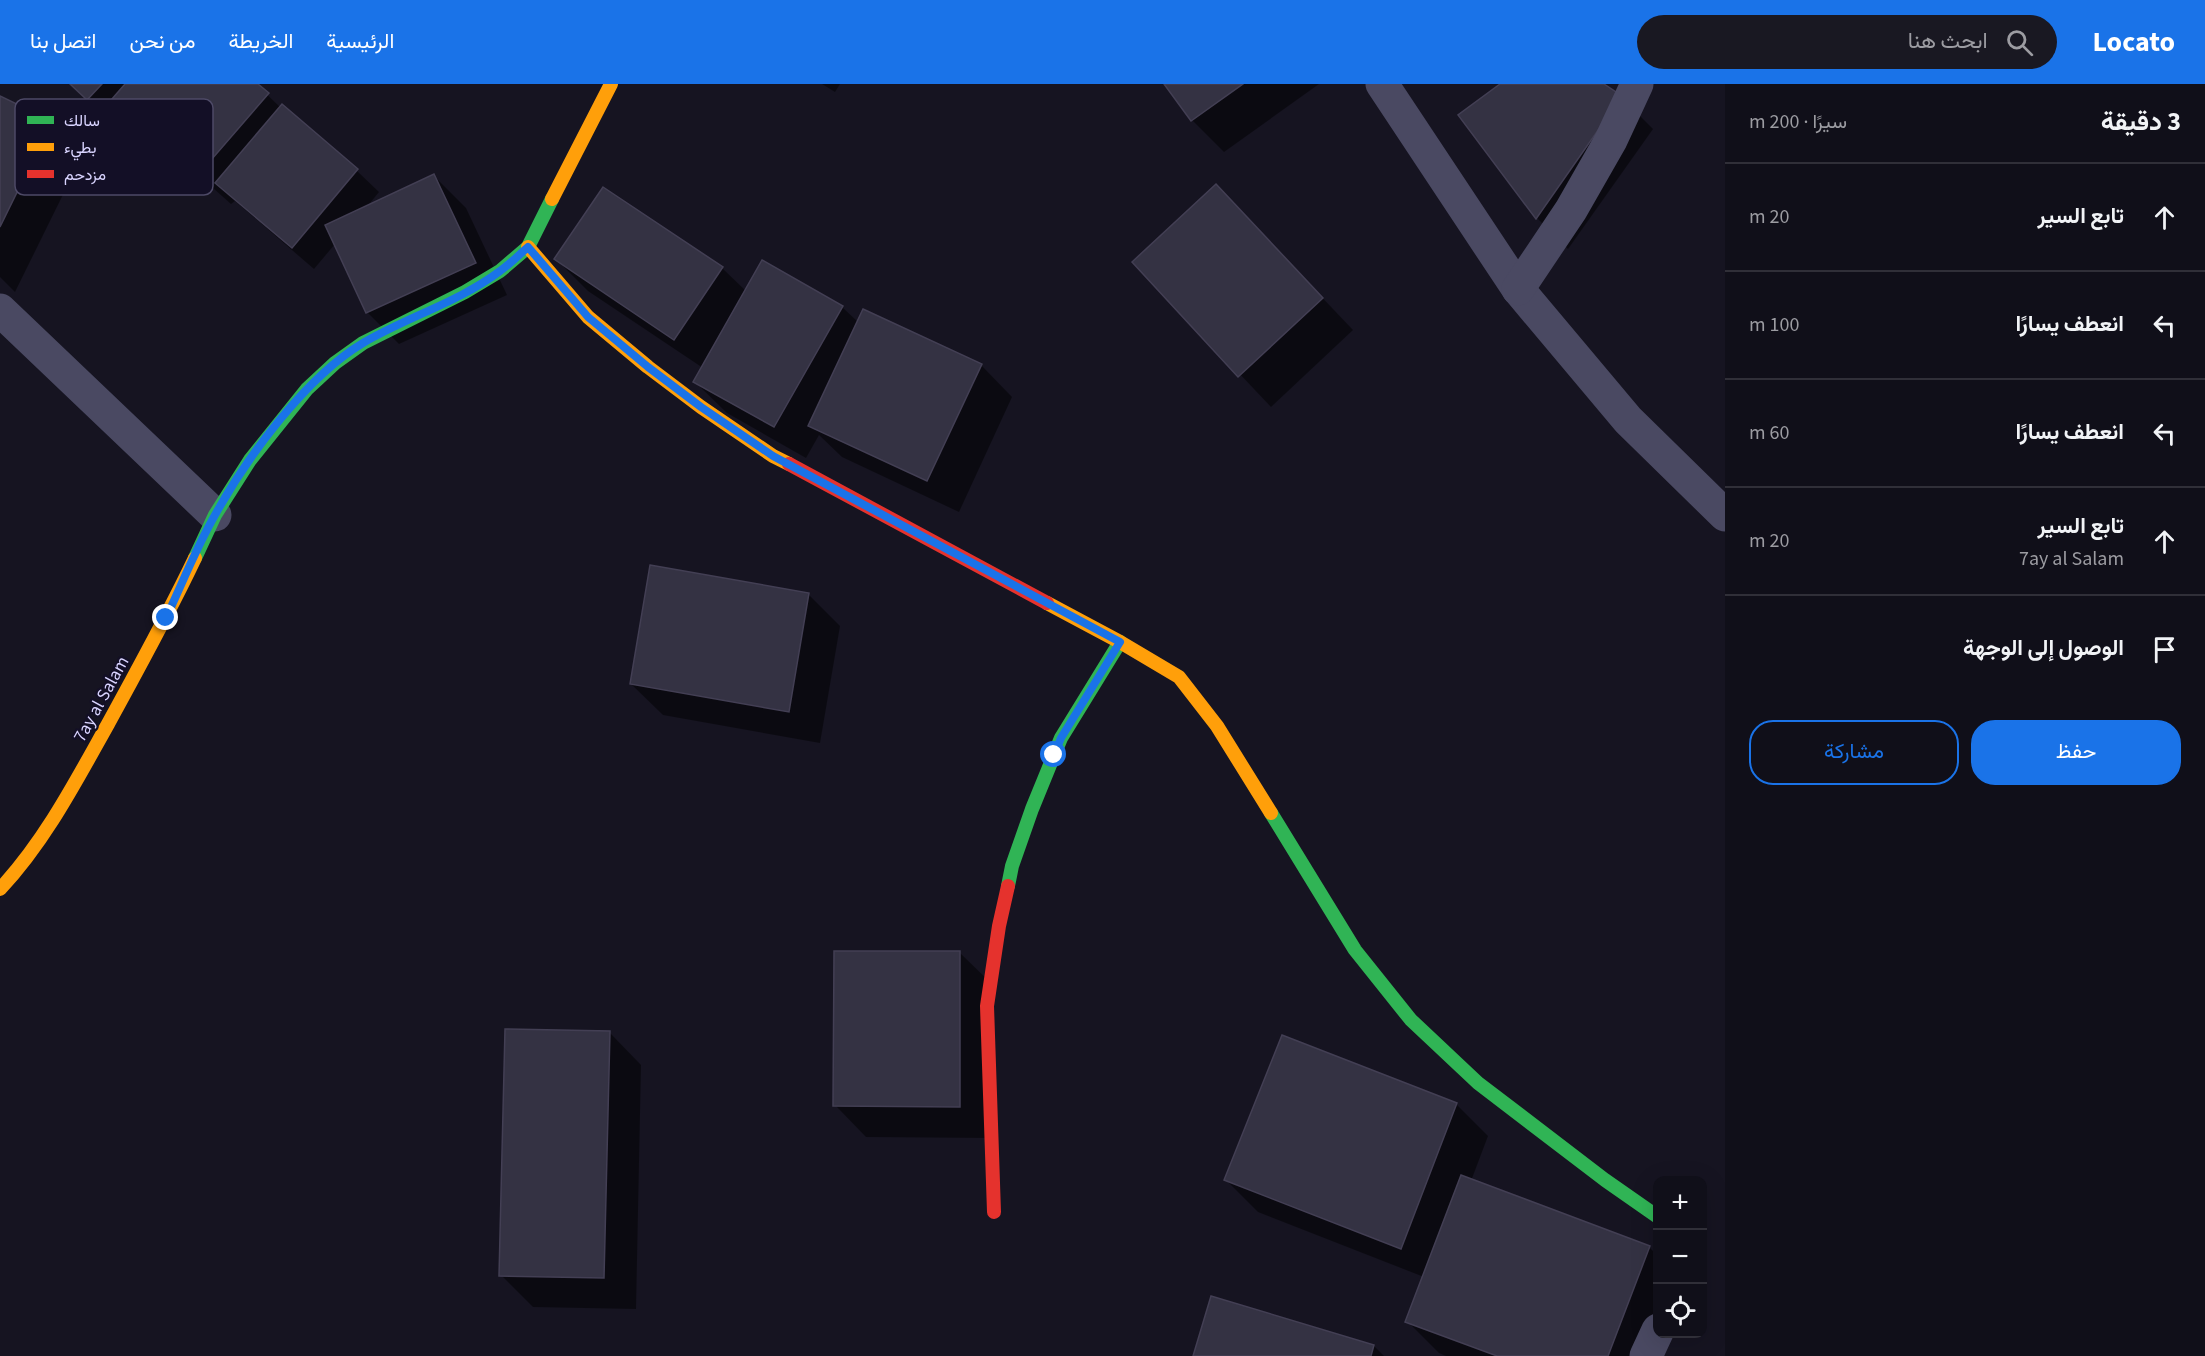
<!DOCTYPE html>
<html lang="ar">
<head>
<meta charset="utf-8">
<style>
	body { margin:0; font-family:"Source Sans 3",Vazirmatn,sans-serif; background:#191822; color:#f1f3f6; direction:rtl }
	.controls { position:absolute; right:18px; bottom:18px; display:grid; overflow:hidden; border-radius:12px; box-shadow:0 6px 24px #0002 }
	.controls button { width:54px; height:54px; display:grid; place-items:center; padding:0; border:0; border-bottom:2px solid #302f38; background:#100f19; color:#f1f3f6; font:30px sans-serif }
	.stop { position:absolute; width:18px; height:18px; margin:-14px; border:4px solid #1a73e8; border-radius:50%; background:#fff }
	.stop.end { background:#1a73e8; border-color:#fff; box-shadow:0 2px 6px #0008 }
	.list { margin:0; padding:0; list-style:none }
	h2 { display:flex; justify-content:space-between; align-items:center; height:78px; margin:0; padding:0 24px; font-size:26px }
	h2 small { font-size:20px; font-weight:400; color:#9c9ca2 }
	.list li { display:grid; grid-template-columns:39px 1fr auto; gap:18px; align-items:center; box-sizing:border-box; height:108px; padding:0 24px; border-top:2px solid #302f38 }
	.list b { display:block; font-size:22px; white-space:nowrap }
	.list p { margin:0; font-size:20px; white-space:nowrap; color:#9c9ca2 }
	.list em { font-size:20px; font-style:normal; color:#9c9ca2 }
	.actions { display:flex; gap:12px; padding:18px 24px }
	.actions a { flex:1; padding:14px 0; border:2px solid #1a73e8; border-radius:24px; text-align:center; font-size:21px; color:#1a73e8 }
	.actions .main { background:#1a73e8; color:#fff }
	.icon { flex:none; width:33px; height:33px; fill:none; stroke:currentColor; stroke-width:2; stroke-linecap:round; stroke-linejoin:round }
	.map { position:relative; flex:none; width:1725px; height:1272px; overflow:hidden; direction:ltr }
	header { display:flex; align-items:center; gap:36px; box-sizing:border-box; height:84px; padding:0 30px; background:#1a73e8; color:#fff }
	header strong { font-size:28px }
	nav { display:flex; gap:33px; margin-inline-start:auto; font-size:21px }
	.search { width:420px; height:54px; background:#191822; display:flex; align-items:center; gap:15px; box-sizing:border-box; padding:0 21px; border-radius:33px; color:#9c9ca2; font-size:22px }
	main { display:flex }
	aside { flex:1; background:#100f19 }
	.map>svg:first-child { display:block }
	.shadow { fill:#0007 }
	.building { fill:#343243; stroke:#433f54; stroke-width:1.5 }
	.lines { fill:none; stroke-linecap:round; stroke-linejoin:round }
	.street { stroke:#4a4962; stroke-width:33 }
	.fast { stroke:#30b455; stroke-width:14 }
	.slow { stroke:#ff9f0a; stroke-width:14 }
	.jam { stroke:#e5322d; stroke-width:14 }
	.route { stroke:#1a73e8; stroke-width:8 }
	.labels { text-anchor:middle; stroke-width:4.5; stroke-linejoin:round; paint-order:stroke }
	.street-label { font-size:18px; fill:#d9d4ff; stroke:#130f26 }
	.key { fill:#130f26; stroke:#4e4a67; stroke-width:1.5 }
	.key-label { font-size:16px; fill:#d9d4ff }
</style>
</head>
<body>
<header>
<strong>Locato</strong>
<div class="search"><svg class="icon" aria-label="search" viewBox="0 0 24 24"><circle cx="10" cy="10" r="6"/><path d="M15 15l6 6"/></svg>ابحث هنا</div>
<nav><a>الرئيسية</a><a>الخريطة</a><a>من نحن</a><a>اتصل بنا</a></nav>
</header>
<main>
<aside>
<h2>3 دقيقة<small>سيرًا · 200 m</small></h2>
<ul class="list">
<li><svg class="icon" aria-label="ahead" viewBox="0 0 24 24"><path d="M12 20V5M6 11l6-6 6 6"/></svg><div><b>تابع السير</b></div><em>20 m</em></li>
<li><svg class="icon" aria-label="left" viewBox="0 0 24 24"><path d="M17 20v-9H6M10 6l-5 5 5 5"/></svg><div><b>انعطف يسارًا</b></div><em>100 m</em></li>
<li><svg class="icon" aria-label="left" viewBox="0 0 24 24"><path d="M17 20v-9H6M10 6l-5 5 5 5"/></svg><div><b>انعطف يسارًا</b></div><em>60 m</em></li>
<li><svg class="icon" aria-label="ahead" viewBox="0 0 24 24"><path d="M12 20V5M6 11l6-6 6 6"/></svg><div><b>تابع السير</b><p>7ay al Salam</p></div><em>20 m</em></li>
<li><svg class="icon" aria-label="arrive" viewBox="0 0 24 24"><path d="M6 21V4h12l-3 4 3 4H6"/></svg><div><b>الوصول إلى الوجهة</b></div></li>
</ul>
<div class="actions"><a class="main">حفظ</a><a>مشاركة</a></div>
</aside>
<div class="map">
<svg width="1725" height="1272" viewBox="0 0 1725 1272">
	<rect width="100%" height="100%" fill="#161421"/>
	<g class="shadow">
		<path d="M70,0H256L281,24L357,87L379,108L366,124L434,92L466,124L507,211L399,260L368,229L335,160L314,185L235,117L231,120L133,33L120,47Z"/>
		<path d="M822,0H840L835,8Z"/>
		<path d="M1166,0H1319L1224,68L1192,36Z"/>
		<path d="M1502,0H1601L1621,13L1653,45L1568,165L1537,134L1460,31Z"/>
		<path d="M0,14L51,39L83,70L15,208L0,193Z"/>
		<path d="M1216,102L1353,246L1271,323L1134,178Z"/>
		<path d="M556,175L722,184L746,207L842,223L858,238L981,281L1012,313L959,428L842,373L819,351L806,374L727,329L695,298L703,284L588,207Z"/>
		<path d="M809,511L840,542L820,659L663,631L631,600Z"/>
		<path d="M960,869L992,900L991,1054L866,1053L835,1021Z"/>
		<path d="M610,949L641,981L636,1225L533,1223L501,1191Z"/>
		<path d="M1456,1020L1488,1052L1471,1097L1649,1163L1658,1172V1250L1652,1272H1446L1439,1269L1407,1237L1424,1193L1258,1128L1226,1096Z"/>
		<path d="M1374,1262L1384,1272H1194Z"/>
	</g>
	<g class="building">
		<path d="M70,0H102L87,16Z"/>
		<path d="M125,0H258L269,9L199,90L112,15Z"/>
		<path d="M1164,0H1243L1191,37Z"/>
		<path d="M1500,0H1604L1622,12L1536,135L1458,31Z"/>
		<path d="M0,12L52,37L0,143Z"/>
		<path d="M282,20L358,85L292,164L215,99Z"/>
		<path d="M434,90L476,179L366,229L325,141Z"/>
		<path d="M1216,100L1323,214L1238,293L1132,178Z"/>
		<path d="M603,103L723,183L674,256L554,175Z"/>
		<path d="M762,176L843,222L774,343L693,298Z"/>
		<path d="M863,225L982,280L927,397L808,342Z"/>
		<path d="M650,481L809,509L789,628L630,600Z"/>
		<path d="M834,867H960V1023L833,1022Z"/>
		<path d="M505,945L610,947L604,1194L499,1192Z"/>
		<path d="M1282,951L1457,1019L1401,1165L1224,1096Z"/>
		<path d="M1461,1091L1650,1162L1608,1272H1497L1405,1238Z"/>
		<path d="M1211,1212L1374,1261L1371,1272H1193Z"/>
	</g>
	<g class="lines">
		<g class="street">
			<path d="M1382,0L1518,205L1628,336L1725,431"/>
			<path d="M1518,205L1571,126L1611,56L1637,0"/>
			<path d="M0,226L215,431"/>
			<path d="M1646,1272L1658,1246"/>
		</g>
		<g class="fast">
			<path d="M195,474L215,431L250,376L307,305L335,279L363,259L465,208L500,187L528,163L552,115"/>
			<path d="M1271,729L1355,866L1411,936L1478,999L1605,1096L1658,1133"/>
			<path d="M1008,802L1012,782L1032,725L1061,654L1120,558"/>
		</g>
		<g class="slow">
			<path d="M552,115L611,0"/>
			<path d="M528,163L588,233L648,283L701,323L773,372L789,380"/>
			<path d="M1047,519L1120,558L1179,593L1217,642L1271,729"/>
			<path d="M0,805C45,757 76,697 108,640C138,585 168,531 195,474"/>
		</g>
		<g class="jam">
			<path d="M789,380L1047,519"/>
			<path d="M994,1128L987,922L999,842L1008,802"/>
		</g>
	</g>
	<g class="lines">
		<path class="route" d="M166,534C182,500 196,464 215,431C247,373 306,293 363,259C407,233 459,218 500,187C510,180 519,171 528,163L588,233L648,283L701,323L773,372L1120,558L1061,654L1054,671"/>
	</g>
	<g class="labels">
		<g class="street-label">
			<text transform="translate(101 615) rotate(-61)" y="6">7ay al Salam</text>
		</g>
	</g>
	<rect x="15" y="15" width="198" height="96" rx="9" class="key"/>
	<rect x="27" y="32" width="27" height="8" fill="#30b455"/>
	<rect x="27" y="59" width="27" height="8" fill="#ff9f0a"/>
	<rect x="27" y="86" width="27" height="8" fill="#e5322d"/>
	<g class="key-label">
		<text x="64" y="42">سالك</text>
		<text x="64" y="69">بطيء</text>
		<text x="64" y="96">مزدحم</text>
	</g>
</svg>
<div class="controls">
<button>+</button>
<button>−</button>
<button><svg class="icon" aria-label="locate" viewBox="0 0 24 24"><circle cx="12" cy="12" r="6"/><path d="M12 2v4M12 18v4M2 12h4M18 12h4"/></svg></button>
</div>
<div class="stop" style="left:1054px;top:671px"></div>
<div class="stop end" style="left:166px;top:534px"></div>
</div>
</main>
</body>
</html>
